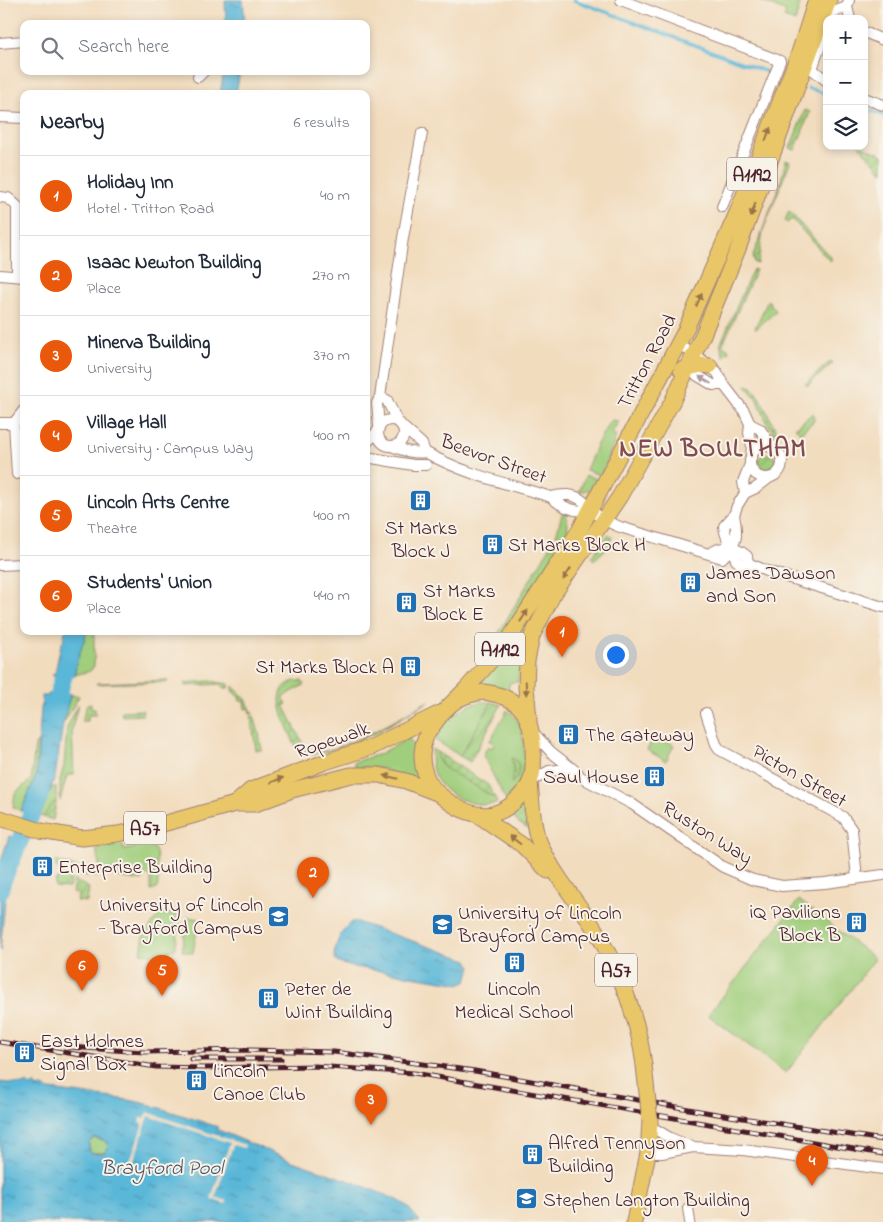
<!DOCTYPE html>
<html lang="en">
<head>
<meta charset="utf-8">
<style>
	body { margin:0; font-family:"Indie Flower",sans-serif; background:#f2f2f3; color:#1f2937 }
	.controls { position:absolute; right:15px; top:15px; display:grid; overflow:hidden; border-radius:10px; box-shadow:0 2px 8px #0003 }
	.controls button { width:45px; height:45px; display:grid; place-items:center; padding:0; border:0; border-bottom:1px solid #e0e1e3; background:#fff; color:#1f2937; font:25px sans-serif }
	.you { position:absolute; left:615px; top:654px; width:18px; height:18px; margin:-12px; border:4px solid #fff; border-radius:50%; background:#1a73e8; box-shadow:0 0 0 8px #1a73e833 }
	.badge { display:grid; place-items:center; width:32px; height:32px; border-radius:50%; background:#ea580c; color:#fff; font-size:16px; font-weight:700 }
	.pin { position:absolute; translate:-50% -41px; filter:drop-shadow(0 1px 2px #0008) }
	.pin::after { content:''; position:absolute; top:26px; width:18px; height:15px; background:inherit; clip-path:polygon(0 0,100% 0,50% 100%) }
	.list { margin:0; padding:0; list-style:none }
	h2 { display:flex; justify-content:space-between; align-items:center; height:65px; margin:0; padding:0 20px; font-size:21px }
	h2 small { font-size:16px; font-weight:400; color:#747a83 }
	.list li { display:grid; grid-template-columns:32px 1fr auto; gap:15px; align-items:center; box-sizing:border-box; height:80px; padding:0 20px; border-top:1px solid #e0e1e3 }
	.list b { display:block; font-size:19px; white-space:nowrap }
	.list p { margin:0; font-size:16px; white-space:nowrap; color:#747a83 }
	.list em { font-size:16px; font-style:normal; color:#747a83 }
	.icon { flex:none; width:28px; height:28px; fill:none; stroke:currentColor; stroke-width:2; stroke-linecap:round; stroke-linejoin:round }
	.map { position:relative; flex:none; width:883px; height:1222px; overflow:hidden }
	.search { position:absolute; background:#fff; box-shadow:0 2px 8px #0003; left:20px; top:20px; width:350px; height:55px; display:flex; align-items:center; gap:12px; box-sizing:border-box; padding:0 18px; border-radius:10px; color:#747a83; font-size:19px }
	.panel { position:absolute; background:#fff; box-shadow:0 2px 8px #0003; left:20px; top:90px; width:350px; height:545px; border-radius:10px }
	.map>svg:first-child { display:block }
	.grass { fill:#a0ce7b; stroke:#757653 }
	.garden { fill:url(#garden-furrows); stroke:#757653 }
	.water { fill:url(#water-ripples); stroke:#526b82; fill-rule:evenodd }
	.pier { fill:#f2dcbe }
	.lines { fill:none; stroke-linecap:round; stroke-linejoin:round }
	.stream { stroke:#5ab7d8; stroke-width:3 }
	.river { stroke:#5ab7d8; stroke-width:18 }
	.street-casing { stroke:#9e7e74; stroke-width:12 }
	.primary-casing { stroke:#9e7e74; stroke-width:17 }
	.street { stroke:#fff; stroke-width:10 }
	.primary { stroke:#e9c769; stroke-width:15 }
	.rail-casing { stroke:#4a1f2b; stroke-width:5 }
	.rail { stroke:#f7f3e8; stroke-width:3; stroke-dasharray:9; stroke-linecap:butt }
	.primary-bridge-casing { stroke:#9e7e74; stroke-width:17; stroke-linecap:butt }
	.primary-bridge { stroke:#e9c769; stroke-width:15 }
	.oneway { fill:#9a734a }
	.oneway2 { fill:#ae9aa0 }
	.labels { text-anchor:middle; stroke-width:4; stroke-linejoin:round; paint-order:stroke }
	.shield { fill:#f7f3e8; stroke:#7e5f64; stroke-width:1 }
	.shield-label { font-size:19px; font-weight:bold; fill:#4a1f2b }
	.street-label { font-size:20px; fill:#4a1f2b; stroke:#f7f3e8 }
	.poi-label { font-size:20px; fill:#4a1f2b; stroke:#f7f3e8; text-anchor:start }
	.water-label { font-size:21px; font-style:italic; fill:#505468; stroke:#f7f3e8 }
	.district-label { font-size:25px; font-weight:bold; letter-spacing:1px; fill:#814b50; stroke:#f7f3e8 }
</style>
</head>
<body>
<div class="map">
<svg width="883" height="1222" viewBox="0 0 883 1222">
	<defs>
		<pattern id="garden-furrows" width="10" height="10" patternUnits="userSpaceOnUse" patternTransform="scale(1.25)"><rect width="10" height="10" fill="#a0ce7b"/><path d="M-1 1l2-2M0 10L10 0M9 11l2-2" fill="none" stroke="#8bb06a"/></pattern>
		<pattern id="water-ripples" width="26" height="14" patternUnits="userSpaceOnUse" patternTransform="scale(1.25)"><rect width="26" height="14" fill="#5ab7d8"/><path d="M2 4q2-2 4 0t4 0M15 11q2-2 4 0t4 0" fill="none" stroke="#4c94af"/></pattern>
	</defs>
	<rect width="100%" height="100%" fill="#f7f3e8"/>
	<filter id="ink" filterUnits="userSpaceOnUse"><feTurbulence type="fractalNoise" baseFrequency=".02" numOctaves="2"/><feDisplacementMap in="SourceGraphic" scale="10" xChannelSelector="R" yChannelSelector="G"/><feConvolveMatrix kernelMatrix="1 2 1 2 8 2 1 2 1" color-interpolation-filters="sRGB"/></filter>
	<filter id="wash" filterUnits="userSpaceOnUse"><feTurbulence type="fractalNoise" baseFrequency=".0096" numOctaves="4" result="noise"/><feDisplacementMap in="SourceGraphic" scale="20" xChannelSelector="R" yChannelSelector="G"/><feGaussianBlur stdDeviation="1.12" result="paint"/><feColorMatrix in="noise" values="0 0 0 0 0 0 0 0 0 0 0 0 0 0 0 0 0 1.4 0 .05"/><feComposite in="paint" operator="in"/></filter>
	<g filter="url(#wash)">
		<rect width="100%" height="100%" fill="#f2dcbe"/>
		<g class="grass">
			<path d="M759,0H801L795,22L784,17L786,12Z"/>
			<path d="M613,420L618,422L612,433L616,436L605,467L600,475L586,470L597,444L610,421Z"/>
			<path d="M586,475L597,479C593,488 587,491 579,492Z"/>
			<path d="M563,510C569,522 570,529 563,541L556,536Z"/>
			<path d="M609,534L612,537L607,548L594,560L591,557Z"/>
			<path d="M554,540L562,544L500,641L483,659Z"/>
			<path d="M525,624L529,626L521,651L518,682H510L508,690L494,685L479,684Z"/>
			<path d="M87,631H94V666L90,671L75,675L76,664Z"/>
			<path d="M167,680L168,682L96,684L98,683Z"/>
			<path d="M70,695L79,696L65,721H63Z"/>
			<path d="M482,702H492L460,756L435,740C445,720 459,706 482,702Z"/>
			<path d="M91,703V709H95L96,715H88V721H82L87,704Z"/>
			<path d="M78,704L72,729L74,775H67L60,801V780L64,766L67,728Z"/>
			<path d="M507,710C514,715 519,721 521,729C525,744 526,767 520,781C517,788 511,794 505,799L483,755L488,746L492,748L494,744L490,741Z"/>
			<path d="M655,735L674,745L666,761L647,750Z"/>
			<path d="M409,738L412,744L416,745L415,768L419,782L380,768L355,767L354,762L380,754Z"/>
			<path d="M38,741L36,776L21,811L13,807L15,793L31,780L35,745Z"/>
			<path d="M432,749L437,752L440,763L445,767L495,798L497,803C476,809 445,797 435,776C431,768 431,758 432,749Z"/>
			<path d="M52,787H56V803L43,817L40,816Z"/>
			<path d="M142,843C160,847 156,855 157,869C158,876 159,882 157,889L151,891V876L143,874L142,881L101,874L96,848L123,845L124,850L135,848L134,844Z"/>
			<path d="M799,900L875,959L786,1073L708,1015Z"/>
			<path d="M161,912L181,916L175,950L170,949L168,957L141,953L144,935Z"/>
			<path d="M187,917L199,919L193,953L182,951Z"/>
			<path d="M94,1138C102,1140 107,1139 108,1148L104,1153H91L89,1151V1143Z"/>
		</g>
		<g class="garden">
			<path d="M805,110L810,112L795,150L790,148Z"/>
			<path d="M859,146H863L883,155V173Z"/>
			<path d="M786,160L790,162L763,230L758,264L755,263L753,256L780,184Z"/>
			<path d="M789,211L832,259L830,261L792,219L787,223L785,221Z"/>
			<path d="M753,269L756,270L722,346L728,348L729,352L724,357L720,345Z"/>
			<path d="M768,300L776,311L756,329L755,328Z"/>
			<path d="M831,361L833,363L807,386L805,384Z"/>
			<path d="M745,385C759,387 769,419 777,431L774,433L768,424L756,398Z"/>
			<path d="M813,413L814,421L800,433L795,428Z"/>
			<circle cx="767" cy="463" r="9"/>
			<path d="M210,681L229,684L228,688H222V684L185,686V683Z"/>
			<path d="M295,681H302L304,685L283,697L287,704L284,705L306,750C325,761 388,724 407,714C414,710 423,702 430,701L374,734L327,752L317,754L307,753L297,748L294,743C287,725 266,688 295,681Z"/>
			<path d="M233,686L246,699L253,714H250L249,708L245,709L244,701H240L239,697L232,691Z"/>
			<path d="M492,702L501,705L470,762L460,756Z"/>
			<path d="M143,710L142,715L122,716L121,711Z"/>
			<path d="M254,716L259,733L262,750H256L251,717Z"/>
			<path d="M437,752L488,785L495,798L445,768L437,758Z"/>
			<path d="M513,758C522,764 520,777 511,783C513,774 515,768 511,759Z"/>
			<path d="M527,801L528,829L517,822L512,815Z"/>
			<path d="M54,802L56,803L53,820L43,817Z"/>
			<path d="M55,861L87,870V871L99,875L98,877L86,876L65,865L56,868Z"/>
			<path d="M66,876L71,879L69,888L55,887V880Z"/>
			<path d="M74,880L89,888L87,902L77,901L78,893H72Z"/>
		</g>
		<g class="water">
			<path d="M225,0H243L245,24H226Z"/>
			<path d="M224,71H240L236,94H220Z"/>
			<path d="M65,631H87L76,664L75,675H52L55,673L61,644L63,642Z"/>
			<path d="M48,694H72L70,696L63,724L55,777L40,816L21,811L36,776L42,696H49Z"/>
			<path d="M9,836L28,842L8,886L5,900L0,951V864Z"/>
			<path d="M354,921L468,960L471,966L467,981L461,984L349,966L337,962L334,957C334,946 343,925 354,921Z"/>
			<path d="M0,1082L24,1085L27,1083L30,1086L34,1084L37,1088L42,1087L50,1090L129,1100L151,1105L218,1127L216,1129L292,1161L348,1180L398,1200L407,1206L420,1222H0ZM94,1138C102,1140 107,1139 108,1148L104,1153H91L89,1151V1143Z"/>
		</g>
		<path class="pier" d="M147,1112L245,1145L244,1148L233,1145L215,1197L227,1201L226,1204L211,1199L230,1143L149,1116L130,1171L127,1170L143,1124L139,1122L141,1117L145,1119Z"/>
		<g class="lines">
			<g class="stream">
				<path d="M574,0L767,72"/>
				<path d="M808,88L827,94"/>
				<path d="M864,108L883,115"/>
			</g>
			<g class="river">
				<path d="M54,718L55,707L76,631"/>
				<path d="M0,891L2,882L41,792"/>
			</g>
		</g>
	</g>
	<g filter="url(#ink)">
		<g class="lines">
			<defs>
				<g id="street">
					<path d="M621,0L780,61L722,207"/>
					<path d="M849,0L847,7L850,19"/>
					<path d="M825,15L847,7"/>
					<path d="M864,32L883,40"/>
					<path d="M827,36L823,38L812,69L827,81"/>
					<path d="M0,43L24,41"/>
					<path d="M198,77L204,71"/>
					<path d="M864,98L883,105"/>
					<path d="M0,117L24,118"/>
					<path d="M0,197L8,198L17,206V276"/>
					<path d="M0,275L23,277"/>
					<path d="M678,344L693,353L717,372L724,385L744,411L750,424L749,433L752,446L751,458"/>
					<path d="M685,368L713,385H724"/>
					<path d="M380,397L387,400L397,421"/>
					<circle cx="391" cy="433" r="13"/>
					<path d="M0,423H14"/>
					<path d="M750,424L760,429L773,448"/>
					<path d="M379,427L377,403L380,397L403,238L422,133"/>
					<path d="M404,428L422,444L425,452C463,474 509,484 551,497C563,508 575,513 591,510"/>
					<path d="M366,443L378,431"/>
					<path d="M391,446C403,450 412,454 425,452"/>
					<circle cx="766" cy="462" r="16"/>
					<path d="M366,457L413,465H426"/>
					<path d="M17,474L14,423L24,410"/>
					<path d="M769,478L756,488L745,493L737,506L734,515L724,526C725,539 733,548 736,560L741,564L748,563L767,571L883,607"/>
					<path d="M745,493L743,482L750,464"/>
					<path d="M551,497C563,494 574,493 584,502C588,504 589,508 592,511C600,518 610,523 620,527L722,558C738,543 738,536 734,515"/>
					<path d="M711,553C723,545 735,546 747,556L748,563"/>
					<path d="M0,565L24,564"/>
					<path d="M706,713L716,744L720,750L843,817L852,830L857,878"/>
					<path d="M532,731L551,752L578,773"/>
					<path d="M530,782L549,771L558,770L573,773L632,804L723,867L753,880L782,886L825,883L883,875"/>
					<path d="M650,1126L670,1138L692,1147"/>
					<path d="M648,1153H662L693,1147L743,1150L883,1169"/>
					<path d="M688,1208L690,1222"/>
				</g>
				<g id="primary">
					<path d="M681,370L701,365L710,366"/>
					<path d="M484,692C518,697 530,711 533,744C533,756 535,770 530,782C528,788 521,795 516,800C492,825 463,815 439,794C422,779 418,756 426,736C428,730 434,725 437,720C444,710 454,700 466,696C471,694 478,693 484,692Z"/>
					<path d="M448,707L467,688L507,642L580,529L685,331L737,213L799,53L816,0"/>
					<path d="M529,720L526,687L527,661L532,636L553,595L620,496L672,402L702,337L738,249L829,0"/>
					<path d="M530,783C532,800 532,820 537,836C551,874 579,902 599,936C622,976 638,1019 644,1065"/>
					<path d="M235,804L251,790L325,762L372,747L440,713"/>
					<path d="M478,815L522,845L548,871"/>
					<path d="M0,818L41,831L82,838L118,834L159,825L235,804H255L292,790L351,775H379L406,781L437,793"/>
					<path d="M634,1222L648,1153L650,1121"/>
				</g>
			</defs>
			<use href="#street" class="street-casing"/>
			<use href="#primary" class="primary-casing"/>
			<use href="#street" class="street"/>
			<use href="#primary" class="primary"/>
			<defs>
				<g id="rail">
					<path d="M0,1042L156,1067L205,1068L315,1066L414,1073L883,1154"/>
					<path d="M69,1047L144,1052L250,1050L334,1052L475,1071L711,1113L883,1140"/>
					<path d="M191,1059H281"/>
				</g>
			</defs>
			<use href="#rail" class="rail-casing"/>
			<use href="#rail" class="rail"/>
			<defs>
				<path id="primary-bridge" d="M644,1065L650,1121"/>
			</defs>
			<use href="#primary-bridge" class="primary-bridge-casing"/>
			<use href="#primary-bridge" class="primary-bridge"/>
		</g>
		<defs><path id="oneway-solid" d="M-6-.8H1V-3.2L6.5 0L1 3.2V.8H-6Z" transform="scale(1.25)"/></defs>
		<g class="oneway">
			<use href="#oneway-solid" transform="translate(768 134) rotate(-69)"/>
			<use href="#oneway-solid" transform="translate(753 210) rotate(110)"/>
			<use href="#oneway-solid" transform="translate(699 300) rotate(-66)"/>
			<use href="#oneway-solid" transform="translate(567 574) rotate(124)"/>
			<use href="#oneway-solid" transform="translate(524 616) rotate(-57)"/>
			<use href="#oneway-solid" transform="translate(526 688) rotate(88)"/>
			<use href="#oneway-solid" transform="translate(391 777) rotate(-167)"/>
			<use href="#oneway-solid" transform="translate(277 780) rotate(-22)"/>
			<use href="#oneway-solid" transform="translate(515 840) rotate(-143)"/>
		</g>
		<use class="oneway2" href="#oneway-solid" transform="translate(705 380) rotate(-149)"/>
	</g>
	<defs>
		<symbol id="building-square" viewBox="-11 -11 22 22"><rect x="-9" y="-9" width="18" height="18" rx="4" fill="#1f6fb2" stroke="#f7f3e8"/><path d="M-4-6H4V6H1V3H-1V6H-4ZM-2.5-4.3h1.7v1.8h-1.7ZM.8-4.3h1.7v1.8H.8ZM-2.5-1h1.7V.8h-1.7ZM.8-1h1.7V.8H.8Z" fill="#fff"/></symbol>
		<symbol id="university-square" viewBox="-11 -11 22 22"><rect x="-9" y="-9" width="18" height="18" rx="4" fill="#1f6fb2" stroke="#f7f3e8"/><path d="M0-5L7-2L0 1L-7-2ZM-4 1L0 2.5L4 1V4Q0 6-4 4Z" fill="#fff"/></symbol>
	</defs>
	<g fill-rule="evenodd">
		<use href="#building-square" x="408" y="488" width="25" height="25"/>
		<use href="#building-square" x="480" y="532" width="25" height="25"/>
		<use href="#building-square" x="678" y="570" width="25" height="25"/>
		<use href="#building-square" x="394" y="590" width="25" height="25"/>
		<use href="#building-square" x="398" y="654" width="25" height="25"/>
		<use href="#building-square" x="556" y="722" width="25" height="25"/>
		<use href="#building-square" x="642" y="764" width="25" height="25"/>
		<use href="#building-square" x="30" y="854" width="25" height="25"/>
		<use href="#university-square" x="266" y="904" width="25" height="25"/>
		<use href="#building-square" x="844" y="910" width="25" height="25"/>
		<use href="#university-square" x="430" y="912" width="25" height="25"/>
		<use href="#building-square" x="502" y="950" width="25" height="25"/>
		<use href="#building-square" x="256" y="986" width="25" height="25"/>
		<use href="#building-square" x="12" y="1040" width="25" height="25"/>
		<use href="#building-square" x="184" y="1068" width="25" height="25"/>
		<use href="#building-square" x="520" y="1142" width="25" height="25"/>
		<use href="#university-square" x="514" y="1186" width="25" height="25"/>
	</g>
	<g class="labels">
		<g class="shield">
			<rect x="727" y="157.5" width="50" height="33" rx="4"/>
			<rect x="475" y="632.5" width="50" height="33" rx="4"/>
			<rect x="124" y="811.5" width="42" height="33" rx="4"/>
			<rect x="595" y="953.5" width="42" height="33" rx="4"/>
		</g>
		<g class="shield-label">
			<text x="752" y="181">A1192</text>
			<text x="500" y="656">A1192</text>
			<text x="145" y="835">A57</text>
			<text x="616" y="977">A57</text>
		</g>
		<g class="street-label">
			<text transform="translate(646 361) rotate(-62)" y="7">Tritton Road</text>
			<text transform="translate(494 458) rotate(20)" y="7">Beevor Street</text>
			<text transform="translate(332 739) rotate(-19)" y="7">Ropewalk</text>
			<text transform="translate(800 775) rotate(30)" y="7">Picton Street</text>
			<text transform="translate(708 832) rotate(32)" y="7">Ruston Way</text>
		</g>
		<g class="poi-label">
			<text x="421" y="534" text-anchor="middle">St Marks<tspan x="421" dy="23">Block J</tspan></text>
			<text x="508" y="551">St Marks Block H</text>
			<text x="706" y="579">James Dawson<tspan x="706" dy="23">and Son</tspan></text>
			<text x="423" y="597">St Marks<tspan x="423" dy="23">Block E</tspan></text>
			<text x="394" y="673" text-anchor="end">St Marks Block A</text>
			<text x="585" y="741">The Gateway</text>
			<text x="639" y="783" text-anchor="end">Saul House</text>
			<text x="58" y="873">Enterprise Building</text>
			<text x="263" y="911" text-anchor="end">University of Lincoln<tspan x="263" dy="23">- Brayford Campus</tspan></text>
			<text x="841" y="918" text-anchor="end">iQ Pavilions<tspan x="841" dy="23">Block B</tspan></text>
			<text x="458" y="919">University of Lincoln<tspan x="458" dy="23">Brayford Campus</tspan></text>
			<text x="285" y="995">Peter de<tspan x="285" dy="23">Wint Building</tspan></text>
			<text x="514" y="995" text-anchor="middle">Lincoln<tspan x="514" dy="23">Medical School</tspan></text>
			<text x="40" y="1047">East Holmes<tspan x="40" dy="23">Signal Box</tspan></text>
			<text x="213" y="1077">Lincoln<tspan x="213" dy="23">Canoe Club</tspan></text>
			<text x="548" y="1149">Alfred Tennyson<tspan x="548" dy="23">Building</tspan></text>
			<text x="543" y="1206">Stephen Langton Building</text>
		</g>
		<g class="water-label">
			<text x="162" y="1174">Brayford Pool</text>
		</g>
		<g class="district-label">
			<text x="713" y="456">NEW BOULTHAM</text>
		</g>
	</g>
</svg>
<div class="controls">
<button>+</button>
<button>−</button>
<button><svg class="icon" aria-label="layers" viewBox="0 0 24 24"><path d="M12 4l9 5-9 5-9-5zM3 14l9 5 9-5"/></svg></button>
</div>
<div class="you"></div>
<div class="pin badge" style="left:562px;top:657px">1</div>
<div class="pin badge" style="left:313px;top:898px">2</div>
<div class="pin badge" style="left:371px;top:1125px">3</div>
<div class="pin badge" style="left:812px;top:1186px">4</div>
<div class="pin badge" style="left:162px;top:996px">5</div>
<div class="pin badge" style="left:82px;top:991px">6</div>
<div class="search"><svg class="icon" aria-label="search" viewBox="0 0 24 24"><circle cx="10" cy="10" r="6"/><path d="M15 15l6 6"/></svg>Search here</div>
<section class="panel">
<h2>Nearby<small>6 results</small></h2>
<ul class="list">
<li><span class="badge">1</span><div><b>Holiday Inn</b><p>Hotel · Tritton Road</p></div><em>40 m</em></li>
<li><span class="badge">2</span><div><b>Isaac Newton Building</b><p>Place</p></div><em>270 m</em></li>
<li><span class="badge">3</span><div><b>Minerva Building</b><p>University</p></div><em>370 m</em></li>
<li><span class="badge">4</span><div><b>Village Hall</b><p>University · Campus Way</p></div><em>400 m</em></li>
<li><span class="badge">5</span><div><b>Lincoln Arts Centre</b><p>Theatre</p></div><em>400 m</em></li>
<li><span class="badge">6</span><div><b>Students' Union</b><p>Place</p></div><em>440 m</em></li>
</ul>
</section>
</div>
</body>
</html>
